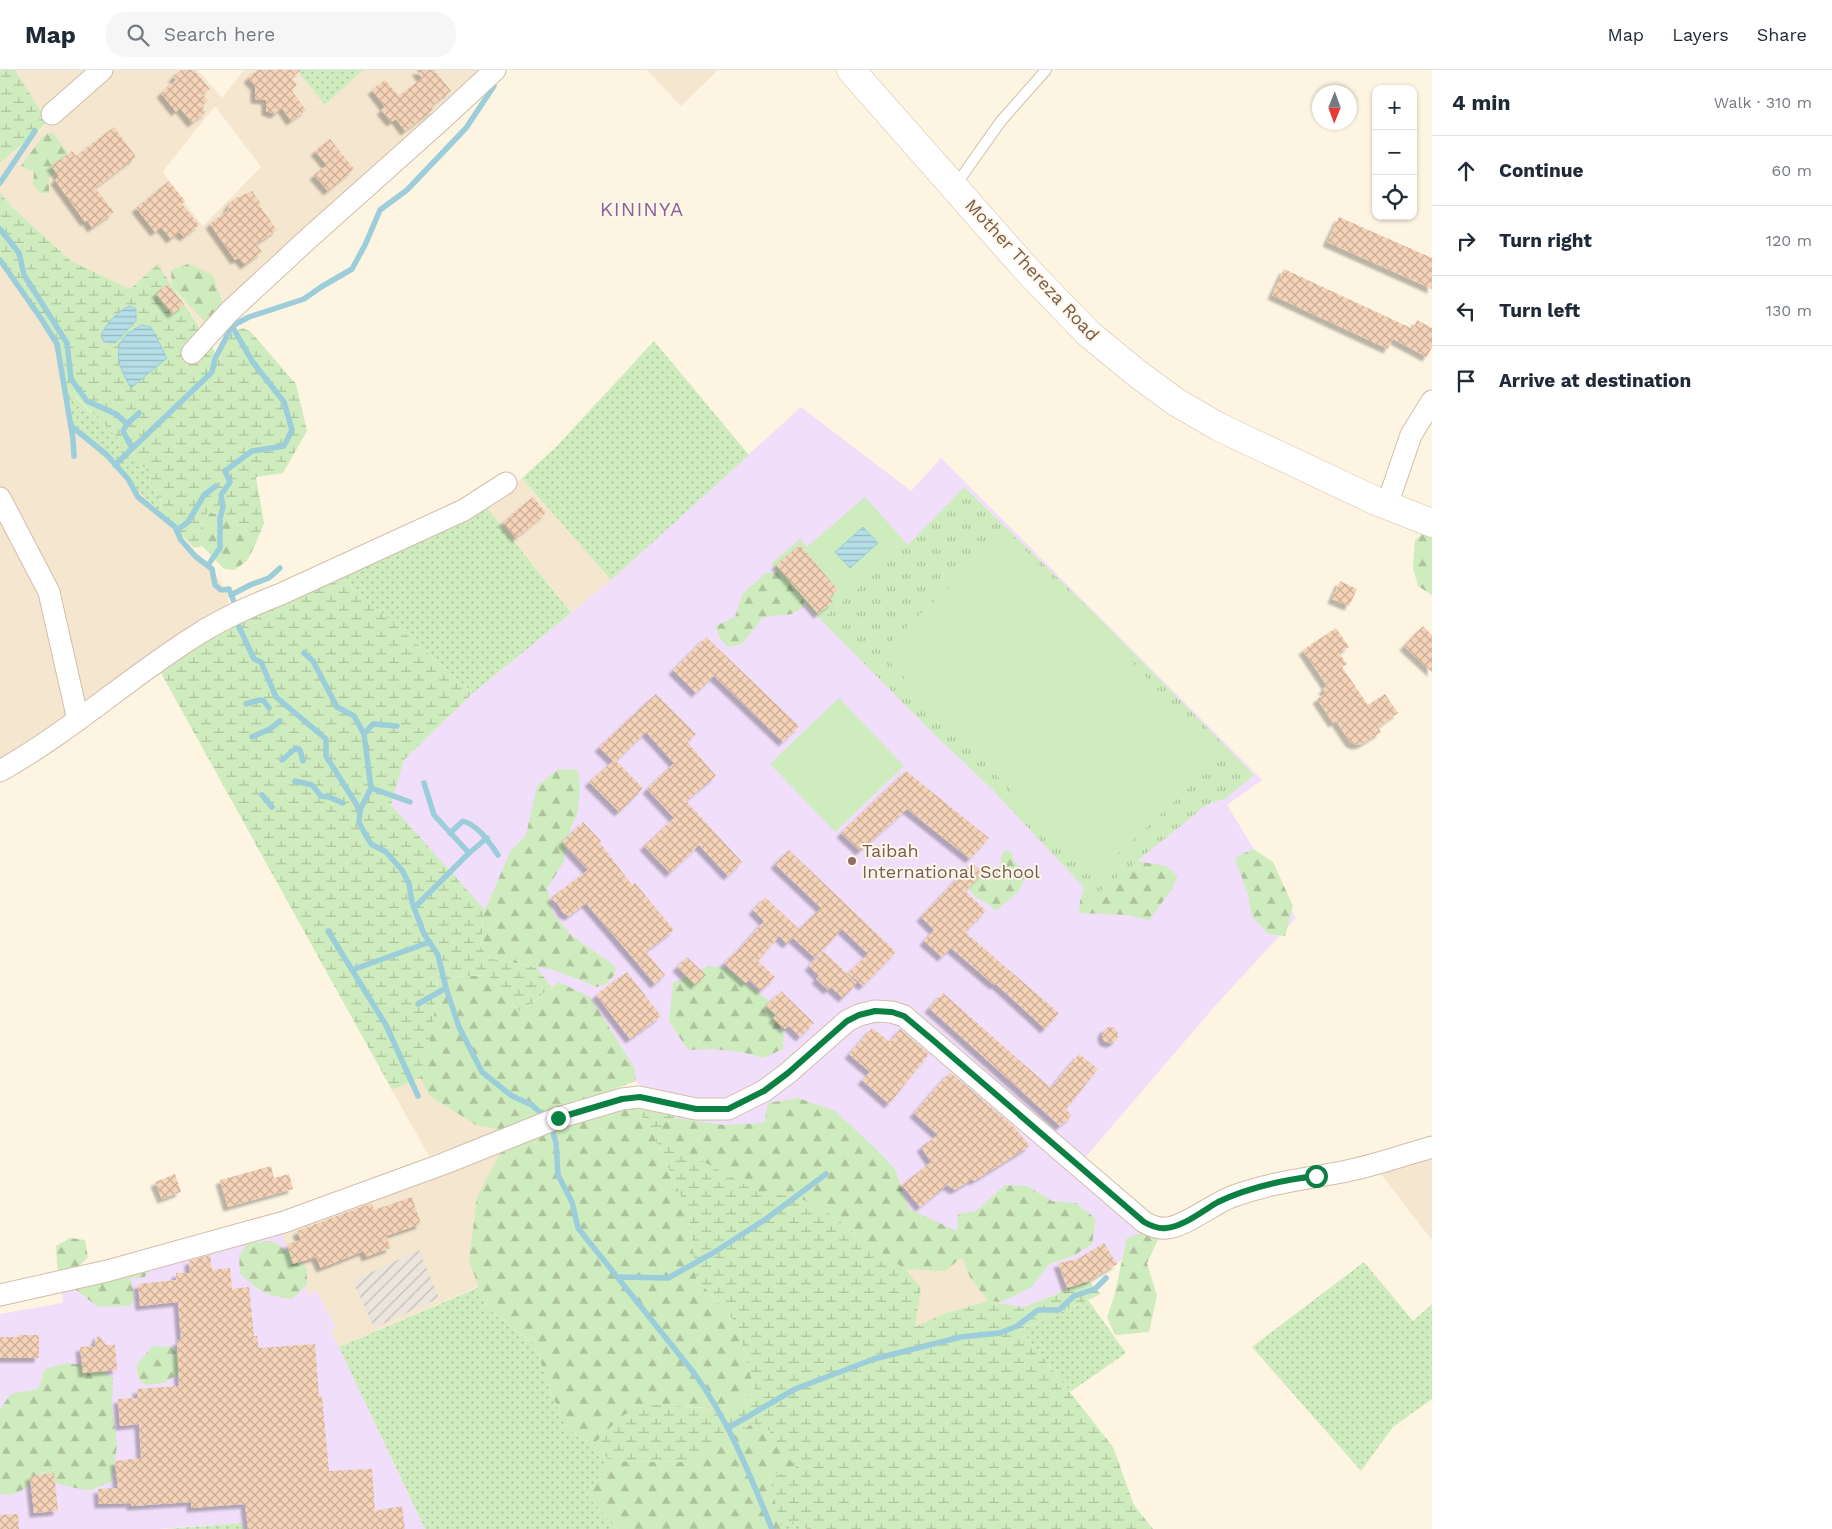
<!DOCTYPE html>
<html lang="en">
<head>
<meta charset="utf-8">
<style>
	body { margin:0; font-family:"Work Sans",sans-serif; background:#f6f6f7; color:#1f2937 }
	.controls { position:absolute; right:15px; top:15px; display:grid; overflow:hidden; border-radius:10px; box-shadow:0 1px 4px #0004 }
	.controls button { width:45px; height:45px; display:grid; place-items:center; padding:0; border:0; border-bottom:1px solid #e0e1e3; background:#fff; color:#1f2937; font:25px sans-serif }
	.compass { position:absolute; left:1312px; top:15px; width:45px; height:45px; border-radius:50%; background:#fff; box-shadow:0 1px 4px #0004; rotate:181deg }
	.stop { position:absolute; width:15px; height:15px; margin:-11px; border:4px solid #0b8043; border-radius:50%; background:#fff }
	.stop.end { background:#0b8043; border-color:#fff; box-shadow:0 1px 5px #0008 }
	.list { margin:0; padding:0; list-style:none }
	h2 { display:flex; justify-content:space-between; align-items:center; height:65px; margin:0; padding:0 20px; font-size:21px }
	h2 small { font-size:16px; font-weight:400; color:#747a83 }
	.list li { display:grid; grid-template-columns:32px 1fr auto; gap:15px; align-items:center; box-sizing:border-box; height:70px; padding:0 20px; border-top:1px solid #e0e1e3 }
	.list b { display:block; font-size:19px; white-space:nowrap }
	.list em { font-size:16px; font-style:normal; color:#747a83 }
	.icon { flex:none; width:28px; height:28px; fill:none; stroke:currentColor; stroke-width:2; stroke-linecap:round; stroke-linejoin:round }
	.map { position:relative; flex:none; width:1432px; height:1459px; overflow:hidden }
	header { display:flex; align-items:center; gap:30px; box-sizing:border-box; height:70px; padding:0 25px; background:#fff; border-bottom:1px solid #e0e1e3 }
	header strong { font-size:24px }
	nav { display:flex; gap:28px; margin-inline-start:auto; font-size:18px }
	.search { width:350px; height:45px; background:#f6f6f7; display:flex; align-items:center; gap:12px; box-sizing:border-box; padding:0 18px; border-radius:20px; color:#747a83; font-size:19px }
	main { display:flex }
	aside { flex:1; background:#fff }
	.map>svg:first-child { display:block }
	.residential { fill:#f5e6d0; fill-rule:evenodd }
	.industrial { fill:url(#industrial-furrows) }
	.education { fill:#f1defa }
	.grass { fill:url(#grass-dots) }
	.forest { fill:url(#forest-firs) }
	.wetland { fill:url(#wetland-marsh) }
	.park { fill:url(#park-tufts) }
	.pitch { fill:#cfecbf }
	.water { fill:url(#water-rules); stroke:#9bcdda }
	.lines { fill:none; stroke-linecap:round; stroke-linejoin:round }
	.stream { stroke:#9bcdda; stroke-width:5.5 }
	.building { fill:url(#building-cross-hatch); filter:url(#shadow) }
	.lane-casing { stroke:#d1beab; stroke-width:12 }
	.street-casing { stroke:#d1beab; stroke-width:23 }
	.secondary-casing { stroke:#d5bea7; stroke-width:29 }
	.lane { stroke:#fff; stroke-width:10 }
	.street { stroke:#fff; stroke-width:21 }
	.secondary { stroke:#fff; stroke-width:28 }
	.route { stroke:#0b8043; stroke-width:6 }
	.education-dot { fill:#8d6e63; stroke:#fff7e9; stroke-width:2 }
	.labels { text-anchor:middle; stroke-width:4; stroke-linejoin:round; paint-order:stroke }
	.street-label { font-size:18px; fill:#765a47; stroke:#fff7e9 }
	.education-label { font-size:18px; fill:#785e54; stroke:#fff7e9; text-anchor:start }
	.quarter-label { font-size:20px; letter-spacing:1px; fill:#8a629a; stroke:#fff7e9 }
</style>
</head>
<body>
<header>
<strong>Map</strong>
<div class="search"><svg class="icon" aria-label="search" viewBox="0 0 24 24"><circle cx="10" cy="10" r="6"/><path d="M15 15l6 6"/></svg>Search here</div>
<nav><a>Map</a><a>Layers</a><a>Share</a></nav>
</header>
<main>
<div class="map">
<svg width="1432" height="1459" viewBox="0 0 1432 1459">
	<defs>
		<pattern id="industrial-furrows" width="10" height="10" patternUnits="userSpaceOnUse" patternTransform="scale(1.25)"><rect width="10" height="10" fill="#ece5dd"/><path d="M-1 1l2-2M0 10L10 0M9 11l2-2" fill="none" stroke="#c4bdb5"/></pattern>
		<pattern id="grass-dots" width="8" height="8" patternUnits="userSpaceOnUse" patternTransform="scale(1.25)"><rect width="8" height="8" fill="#cfecbf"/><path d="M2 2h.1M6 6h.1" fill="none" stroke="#adc29d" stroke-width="1.8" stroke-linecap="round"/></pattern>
		<pattern id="forest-firs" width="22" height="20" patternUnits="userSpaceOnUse" patternTransform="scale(1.25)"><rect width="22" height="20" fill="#cfecbf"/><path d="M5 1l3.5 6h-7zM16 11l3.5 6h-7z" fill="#adc29d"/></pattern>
		<pattern id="wetland-marsh" width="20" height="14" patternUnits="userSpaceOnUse" patternTransform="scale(1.25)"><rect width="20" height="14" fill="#cfecbf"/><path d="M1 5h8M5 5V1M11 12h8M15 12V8" fill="none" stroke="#adc29d"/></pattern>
		<pattern id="park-tufts" width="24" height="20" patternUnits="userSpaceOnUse" patternTransform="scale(1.25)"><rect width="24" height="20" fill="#cfecbf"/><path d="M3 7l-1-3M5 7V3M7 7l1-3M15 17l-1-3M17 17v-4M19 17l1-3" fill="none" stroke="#adc29d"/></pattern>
		<pattern id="water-rules" width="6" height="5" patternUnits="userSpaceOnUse" patternTransform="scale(1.25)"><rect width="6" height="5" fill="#b5dee8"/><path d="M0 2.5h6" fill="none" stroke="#98b7be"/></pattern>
		<pattern id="building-cross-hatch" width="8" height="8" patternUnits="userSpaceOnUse" patternTransform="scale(1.25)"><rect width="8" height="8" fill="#f4d3b8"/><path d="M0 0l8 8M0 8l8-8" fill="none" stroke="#caae97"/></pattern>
		<filter id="shadow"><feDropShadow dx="-4.5" dy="4.5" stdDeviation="1" flood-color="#0004"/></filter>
	</defs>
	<rect width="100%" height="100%" fill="#fdf4e2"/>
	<g class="residential">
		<path d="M15,0H91L40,39Z"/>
		<path d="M115,0H198L222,28L244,0H297L325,35L362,0H485L201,258L158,195L130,219L71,191L10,135L0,122V93L54,48ZM215,36L261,97L203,156L169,112L163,101Z"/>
		<path d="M647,0H718L681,36Z"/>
		<path d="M0,192L57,274L71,356L128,409L212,499L227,523L230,537L70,651L0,690Z"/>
		<path d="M522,408L611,510L571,543L486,436Z"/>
		<path d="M420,1008L503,1060L429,1086L392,1020Z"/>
		<path d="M503,1078L534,1192L339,1277L331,1260L335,1258L317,1221L309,1224L293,1194L281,1159Z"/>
		<path d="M1432,1083V1170L1377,1099Z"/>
		<path d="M962,1187L969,1205L988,1231L946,1243L915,1258L905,1199Z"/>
	</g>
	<path class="industrial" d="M419,1180L439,1228L374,1258L353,1211Z"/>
	<g class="education">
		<path d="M801,337L911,421L941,388L1262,710L1227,735L1296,848L1215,936L1084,1089L1146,1166L1117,1194L1089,1211L1067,1218L1055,1225L1022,1237L988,1231L969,1205L962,1187L905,1199L874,1179L832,1145L796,1126L762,1124L707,1094L676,1048L643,1019L391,735L404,690L473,623L606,514Z"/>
		<path d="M281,1159L293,1194L309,1224L317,1221L336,1258L331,1260L425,1459H243L242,1453L159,1459H0V1244L63,1233L62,1218Z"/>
	</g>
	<g class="grass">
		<path d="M297,0H363L325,35Z"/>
		<path d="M654,271L749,385L611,510L522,408L557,376Z"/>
		<path d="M75,327L123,373L146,400L161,430L160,442L71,356L67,332Z"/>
		<path d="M486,436L571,543L473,623L341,507Z"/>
		<path d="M1364,1192L1413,1251L1432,1234V1329L1393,1357L1361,1401L1252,1277Z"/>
		<path d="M479,1217L487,1238L534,1274L552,1325L568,1360L593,1375L611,1391L586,1424L617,1459H425L339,1277Z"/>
		<path d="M1088,1230L1126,1283L1070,1322L1021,1260Z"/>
		<path d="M793,1452L807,1459H782L781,1456Z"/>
		<path d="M242,1453L243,1459H158H166Z"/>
	</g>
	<g class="forest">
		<path d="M52,62L70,86L49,108V123H40L33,114L34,101L29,100L21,96L43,66Z"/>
		<path d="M188,194L212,204L224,236L205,252L172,216L171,200Z"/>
		<path d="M207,442L236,449L256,473L247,491L234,500L224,499L202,476L199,463Z"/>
		<path d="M1425,462L1432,465V525L1418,516L1413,498L1415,470Z"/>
		<path d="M782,502L803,518L804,537L792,544L763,547L742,574L728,577L719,567L716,556L735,547L743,523L766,503Z"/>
		<path d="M558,699L578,700L580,718L578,742L567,767L564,791L547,819L553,843L571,865L615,896V904L607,913L597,917L554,900L492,889L481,878L483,845L510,782L526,765L537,716Z"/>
		<path d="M1253,779L1273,792L1293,836L1285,866L1268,864L1252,846L1248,825L1235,788Z"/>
		<path d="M1005,780L1012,782L1013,790L1027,804L1019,821L997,840L993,839L990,835L977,828L966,817L968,810L1000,796L1002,784Z"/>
		<path d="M1136,791L1166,796L1178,806L1172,819L1149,850L1127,845L1079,843L1080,831L1085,815Z"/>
		<path d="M708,896L727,898L768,930L784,965L783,979L763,988C739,980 714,978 688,980L669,951L673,913Z"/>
		<path d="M488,905L520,942L559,912L590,927L634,997L636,1011L596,1026L574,1031L503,1060L476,1055L430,1026L420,1008L433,957L437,908Z"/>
		<path d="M798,1028L835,1041L876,1079L895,1099L909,1139L957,1161L958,1144L976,1141L1005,1115L1027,1116L1052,1131L1076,1133L1096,1149L1092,1174L1073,1186L1049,1194L1032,1217L1001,1232L988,1231L970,1207L962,1187L945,1201L905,1199L874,1179L832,1145L796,1126L762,1124L662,1069V1053L676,1048L724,1055L764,1053L768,1033Z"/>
		<path d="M622,1037L646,1049L689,1143L696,1208L737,1254L755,1322L734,1340L680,1336L622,1346L593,1375L568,1360L552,1325L534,1274L487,1238L469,1191L477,1127L503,1078Z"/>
		<path d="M1149,1161L1158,1170L1147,1193L1157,1226L1149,1262L1115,1265L1107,1247L1114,1227L1127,1168Z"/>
		<path d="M70,1168L85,1170L88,1187L73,1202L149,1198L145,1207L131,1208L135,1230L129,1236L98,1237L58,1206L56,1176Z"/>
		<path d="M272,1171L298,1187L307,1199V1215L292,1229C265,1226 260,1221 240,1204L239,1185L248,1173Z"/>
		<path d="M153,1276L171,1277L182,1287L183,1301L164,1313L145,1315L138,1307L136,1295Z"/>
		<path d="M67,1293L98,1297L113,1308L112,1337L117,1375L112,1411L91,1420L80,1419L51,1412L42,1402C31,1413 17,1430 0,1423V1339L11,1324L38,1319L45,1299Z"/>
		<path d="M753,1353L793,1365L807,1387L790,1407L768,1401L782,1459H617L586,1424L611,1391L694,1392Z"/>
	</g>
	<g class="wetland">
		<path d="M0,0H15L48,52L0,93Z"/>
		<path d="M0,122L10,135L71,191L130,219L158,194C178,226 200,256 219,289L226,266L242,258L250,261L296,314L307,361L283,403L256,407L264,453L256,473L236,449L207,442L199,463L202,476L194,478L160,442L161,430L146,400L123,373L76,327L67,332L57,274L42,250L0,190Z"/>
		<path d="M341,507L473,623L404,690L391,735L485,840L483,845L481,878L492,889L536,897L552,917L520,942L488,905L437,908L433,957L420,1008L392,1020L161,603L190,577L249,544Z"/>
		<path d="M622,1037L671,1043L676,1048L662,1053L663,1069L762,1124L796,1126L832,1145L874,1179L905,1199L921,1218L915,1257L946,1243L988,1231L1023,1237L1055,1225L1067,1218L1089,1211L1101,1224L1021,1260L1113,1377L1134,1435L1153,1459H807L793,1452L781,1456L768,1401L790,1406L796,1398L768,1359L753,1353L694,1392L611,1391L593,1375L622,1346L645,1334L734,1340L755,1322L737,1254L696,1208L689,1143L646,1049Z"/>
	</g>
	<path class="park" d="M964,417L1096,545L1254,705L1226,728L1206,735L1093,827L991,718L934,664L821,550L908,475Z"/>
	<g class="pitch">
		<path d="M865,427L908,475L821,550L771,494L800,469L807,477Z"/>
		<path d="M1008,462L1222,687L1093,807L880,582Z"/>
		<path d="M839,628L904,696L835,762L770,694Z"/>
	</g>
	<g class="water">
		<path d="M130,236L136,239V251L115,273L104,272L101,265C107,253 117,241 130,236Z"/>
		<path d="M142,255L151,257L167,288L131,318C122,303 111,282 125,266C129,261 137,258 142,255Z"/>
		<path d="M863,457L878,473L850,498L835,482Z"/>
	</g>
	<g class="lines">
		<g class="stream">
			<path d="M0,113L35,61"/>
			<path d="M0,159L19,183L24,205L67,273L71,309L87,331L116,344L127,354L123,361L132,378"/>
			<path d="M0,190L42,250L57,274L73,369L74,386"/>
			<path d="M127,354L139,343"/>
			<path d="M71,356L107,385L128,409L138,427L175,457L181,470L195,486L212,499L215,515L221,520L229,519L236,537"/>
			<path d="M115,395L212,302L215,289L232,256L249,247L304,229L321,217L352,199L365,175L380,140L407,120L466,58L494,16"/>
			<path d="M177,460L188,452L204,425L216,416"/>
			<path d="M208,495L220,478V449L223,437L221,425L230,412L225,401L252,381L284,376L292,360L284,332L252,291L232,256"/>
			<path d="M231,525L250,515L269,508L280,498"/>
			<path d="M237,547L239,557L254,589L261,592L276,627L326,669V686L360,740L359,753L371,774L386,782L402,800L409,814L412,832L424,864L438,885L446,918L459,957L482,1002L512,1026L532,1035L546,1048"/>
			<path d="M304,583L313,591L337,637L354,646L364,664"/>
			<path d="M246,634L259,630L264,631L269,638"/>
			<path d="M252,667L270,659L280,651"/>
			<path d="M282,690L296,678L300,680L303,691"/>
			<path d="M295,711L312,715L321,726L329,727L343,733"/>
			<path d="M424,713L434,745L469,783"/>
			<path d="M371,718L410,732"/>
			<path d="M262,725L272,737"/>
			<path d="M360,740L371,718L364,664L373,654L397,656"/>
			<path d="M450,763L463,751C479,756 489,772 498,785"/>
			<path d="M414,838L469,783L487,768"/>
			<path d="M328,861L386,955L418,1026"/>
			<path d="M352,900L430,872"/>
			<path d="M418,934L446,918"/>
			<path d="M551,1056L556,1073L558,1105L572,1132L578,1158L694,1303C729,1351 750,1405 772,1459"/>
			<path d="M618,1207L668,1208L713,1183L766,1149L826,1104"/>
			<path d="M728,1358L795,1319L874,1289L961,1267L1000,1263L1017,1256L1038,1240H1059L1074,1226L1095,1219L1106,1208"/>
		</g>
	</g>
	<g class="building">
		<path d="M181,0H194L210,19L203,25L208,31L202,36L206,42L192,53L180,38L176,42L161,23L176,10L173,7Z"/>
		<path d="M257,0H301L291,8L297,15L291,20L306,40L291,51L282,38L275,44L266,41V30L255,29V16L248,8Z"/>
		<path d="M416,0H434L451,21L431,36L434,39L405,61L396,49L391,52L381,40L385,37L372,20L385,10L399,26L422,8Z"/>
		<path d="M114,57L136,87L95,118L114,142L92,158L87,150L85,152L55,110L59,106L51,96L72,81L76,86Z"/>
		<path d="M330,69L354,99L328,121L314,105L327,95L315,81Z"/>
		<path d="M169,111L185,131L182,134L199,155L184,167L179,162L171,169L161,157L155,162L136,138Z"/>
		<path d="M252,121L261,134L259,135L277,160L256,174L262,182L245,195L239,188L235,190L210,154L227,141L229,135L234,129Z"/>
		<path d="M1339,147L1432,188V219L1327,172Z"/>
		<path d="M1284,199L1413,259L1417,250L1432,258V277L1427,287L1393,269L1388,279L1272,225Z"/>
		<path d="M168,214L184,235L172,244L156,223Z"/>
		<path d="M533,427L546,443L516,468L503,452Z"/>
		<path d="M800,475L838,520L829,527L833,532L818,544L776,495Z"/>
		<path d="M1340,511L1357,519L1349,536L1332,529Z"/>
		<path d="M1423,556L1432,565V602L1404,576Z"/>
		<path d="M1336,558L1349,577L1339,583L1347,594L1342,597L1368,635L1385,624L1398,643L1378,657L1381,662L1362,674L1356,675L1350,672L1336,651L1333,653L1317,629L1326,623L1323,619L1327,616L1303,580Z"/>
		<path d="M706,567L799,656L783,672L714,606L696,623L673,600Z"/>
		<path d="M656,624L696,664L687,672L716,706L686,731L742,792L728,806L699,775L670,803L644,776L674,748L647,719L674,693L646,662L616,691L643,718L619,742L589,712L613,691L599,677Z"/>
		<path d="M906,701L989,768L970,789L907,739L860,781L841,763Z"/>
		<path d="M583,752L601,771L600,773L632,815L635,813L674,860L646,882L665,905L655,914L586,833L569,846L563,843L559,836L551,828L588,800L562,772Z"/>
		<path d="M789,780L896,882L863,916L848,903L868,884L842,859L815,888L793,868L787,874L779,866L758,891L775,907L761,921L749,910L746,913L724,893L742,876L764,851L753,840L765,827L799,859L821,838L775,794Z"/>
		<path d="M972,793L983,803L965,821L986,841L965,862L1059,943L1045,959L996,914L994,915L951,878L942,887L924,871L934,860L921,847Z"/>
		<path d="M823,881L857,913L843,928L831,917L828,920L816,909L819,906L809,896Z"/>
		<path d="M687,887L706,905L695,915L677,897Z"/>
		<path d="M627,902L661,946L630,969L596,925Z"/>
		<path d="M781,921L814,953L800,967L789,956L785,959L773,948L776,945L766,936Z"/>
		<path d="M943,923L1051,1018L1079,984L1098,999L1066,1039L1072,1046L1060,1056L929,938Z"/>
		<circle cx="1110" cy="965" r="8"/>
		<path d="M872,958L890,972L900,959L929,984L889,1034L862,1010L870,1002L849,984Z"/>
		<path d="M950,1002L1013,1056L1030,1076L974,1111L973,1109L955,1120L947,1115L920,1137L902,1115L931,1092L921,1077L938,1065L914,1043Z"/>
		<path d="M271,1096L274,1108L289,1104L293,1119L228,1137L220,1110Z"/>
		<path d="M175,1104L181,1122L162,1129L155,1112Z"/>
		<path d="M412,1127L421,1154L386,1166L391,1178L366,1187L364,1181L321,1198L316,1187L293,1194L287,1174L301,1170L297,1161L372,1133L374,1140Z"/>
		<path d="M1104,1173L1117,1194L1089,1211L1067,1218L1058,1193L1078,1189Z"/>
		<path d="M210,1185L212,1200L230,1198L232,1219L249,1217L254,1266H257L259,1278L315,1274L319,1326H322L329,1401L372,1399L375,1441L402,1436L405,1459H248L245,1434L191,1438V1432L131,1436V1433L99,1434L98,1419L118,1418L115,1391L141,1388L139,1354L120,1356L118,1329L138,1328L137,1319L179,1316L177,1271L181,1270L178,1232L140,1236L138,1214L176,1210V1203H190L189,1191Z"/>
		<path d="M98,1264L106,1275H115L117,1300L83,1303L80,1277L94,1276Z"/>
		<path d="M18,1265H39V1288H0V1267H18Z"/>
		<path d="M54,1403L58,1441L34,1443L30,1406Z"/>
		<path d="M18,1444L19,1459H0V1445Z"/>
	</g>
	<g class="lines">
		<defs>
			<path id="lane" d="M955,116L1001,51L1046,0"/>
			<g id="street">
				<path d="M52,44L102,0"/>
				<path d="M192,283L229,242L309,168L439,52L495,0"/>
				<path d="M0,428L49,522L78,650"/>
				<path d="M1387,435L1411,365L1432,331"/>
				<path d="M0,701C68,663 126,610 192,568C219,550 250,536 281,524L464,440L506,413"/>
				<path d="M0,1225L107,1201L284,1152L443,1094L558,1048L622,1029L639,1027L696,1039H728L764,1021L788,1003L847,951L859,945L875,941L892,942L904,946L1144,1152C1151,1156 1158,1159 1166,1158C1183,1158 1213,1134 1231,1127C1271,1112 1306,1109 1347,1101C1376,1095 1404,1085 1432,1077"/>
			</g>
			<path id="secondary" d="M851,0L1028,201L1089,264L1139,305L1176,332L1219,357L1376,431L1432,453"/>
		</defs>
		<use href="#lane" class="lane-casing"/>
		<use href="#street" class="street-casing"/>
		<use href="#secondary" class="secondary-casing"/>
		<use href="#lane" class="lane"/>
		<use href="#street" class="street"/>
		<use href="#secondary" class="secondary"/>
	</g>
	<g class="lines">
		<path class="route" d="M558,1048L622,1029L640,1027L696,1039H728L764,1021L788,1003L847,951L859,945L875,941L892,942L904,946L934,971L1144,1152C1151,1156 1158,1159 1166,1158C1183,1157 1204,1140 1218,1132C1249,1117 1283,1110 1316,1106"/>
	</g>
	<circle class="education-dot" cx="852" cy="791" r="5"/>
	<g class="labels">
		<g class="street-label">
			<text transform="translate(1032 200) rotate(47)" y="6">Mother Thereza Road</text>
		</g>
		<g class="education-label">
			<text x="862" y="787">Taibah<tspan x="862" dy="21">International School</tspan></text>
		</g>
		<g class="quarter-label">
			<text x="642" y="146">KININYA</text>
		</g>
	</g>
</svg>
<div class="controls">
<button>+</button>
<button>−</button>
<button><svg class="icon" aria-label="locate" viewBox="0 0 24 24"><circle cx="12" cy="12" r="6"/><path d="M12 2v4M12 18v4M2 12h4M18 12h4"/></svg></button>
</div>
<svg class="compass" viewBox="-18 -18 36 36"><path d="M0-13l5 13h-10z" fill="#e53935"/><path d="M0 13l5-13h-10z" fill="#747a83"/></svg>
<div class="stop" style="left:1316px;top:1106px"></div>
<div class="stop end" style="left:558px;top:1048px"></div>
</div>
<aside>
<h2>4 min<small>Walk · 310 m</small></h2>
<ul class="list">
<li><svg class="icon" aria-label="ahead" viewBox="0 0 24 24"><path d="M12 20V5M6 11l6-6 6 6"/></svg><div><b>Continue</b></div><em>60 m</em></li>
<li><svg class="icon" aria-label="right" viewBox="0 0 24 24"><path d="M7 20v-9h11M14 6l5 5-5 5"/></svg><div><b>Turn right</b></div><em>120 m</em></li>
<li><svg class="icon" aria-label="left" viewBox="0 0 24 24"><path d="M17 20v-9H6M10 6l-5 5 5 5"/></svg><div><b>Turn left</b></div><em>130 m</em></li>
<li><svg class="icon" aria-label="arrive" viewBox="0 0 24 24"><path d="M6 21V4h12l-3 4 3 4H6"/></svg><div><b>Arrive at destination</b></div></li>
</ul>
</aside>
</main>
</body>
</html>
